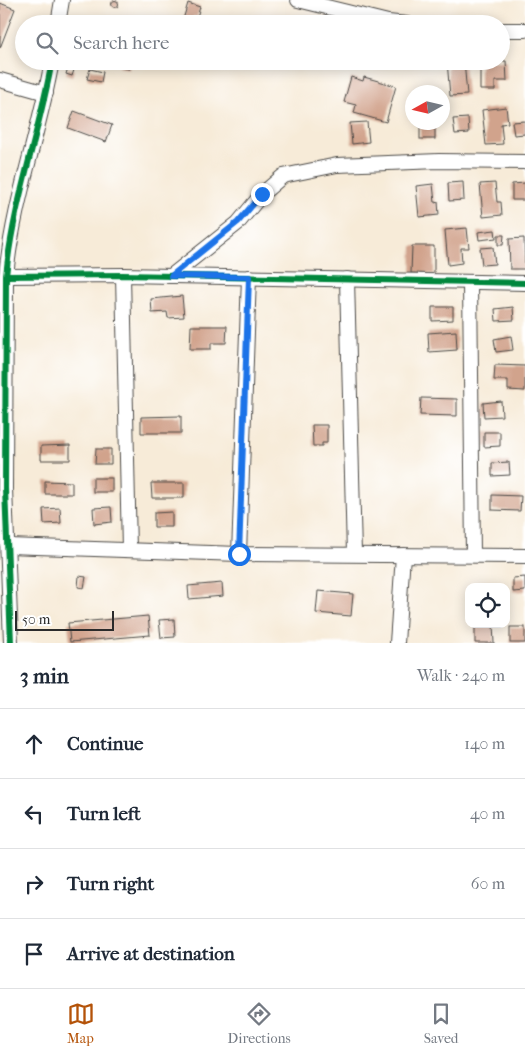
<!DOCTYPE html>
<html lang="en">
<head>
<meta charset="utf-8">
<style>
	body { margin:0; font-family:"IM FELL French Canon",serif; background:#f6f6f7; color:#1f2937 }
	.controls { position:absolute; right:15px; bottom:15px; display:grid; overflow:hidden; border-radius:10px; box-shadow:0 2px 12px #0003 }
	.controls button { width:45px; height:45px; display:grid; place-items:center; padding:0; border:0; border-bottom:1px solid #e0e1e3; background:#fff; color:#1f2937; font:25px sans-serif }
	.compass { position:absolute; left:405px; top:85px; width:45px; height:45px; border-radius:50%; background:#fff; box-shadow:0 2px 12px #0003; rotate:262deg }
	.scale { position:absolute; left:15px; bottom:12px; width:99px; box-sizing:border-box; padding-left:5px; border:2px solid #2b2b2b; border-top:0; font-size:14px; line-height:18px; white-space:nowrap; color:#2b2b2b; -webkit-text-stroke:4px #fff; paint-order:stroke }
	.stop { position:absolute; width:15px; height:15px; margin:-11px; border:4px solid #1a73e8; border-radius:50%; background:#fff }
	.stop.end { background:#1a73e8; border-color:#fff; box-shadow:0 1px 5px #0008 }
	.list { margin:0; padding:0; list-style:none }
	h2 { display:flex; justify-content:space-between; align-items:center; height:65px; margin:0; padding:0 20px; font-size:21px }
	h2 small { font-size:16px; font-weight:400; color:#747a83 }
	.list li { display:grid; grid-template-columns:32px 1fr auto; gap:15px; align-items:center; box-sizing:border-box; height:70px; padding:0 20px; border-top:1px solid #e0e1e3 }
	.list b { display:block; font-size:19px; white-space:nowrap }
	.list em { font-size:16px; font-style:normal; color:#747a83 }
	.icon { flex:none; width:28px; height:28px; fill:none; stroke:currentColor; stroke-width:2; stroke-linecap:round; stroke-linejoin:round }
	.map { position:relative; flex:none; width:525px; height:643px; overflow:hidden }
	.search { position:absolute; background:#fff; box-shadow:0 2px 12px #0003; left:15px; right:15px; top:15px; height:55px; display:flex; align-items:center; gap:12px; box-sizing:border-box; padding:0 18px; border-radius:28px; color:#747a83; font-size:19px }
	.sheet { height:345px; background:#fff }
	nav { display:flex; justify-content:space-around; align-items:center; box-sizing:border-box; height:70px; border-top:1px solid #e0e1e3; background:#fff; font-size:14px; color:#747a83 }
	nav a { display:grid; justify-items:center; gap:2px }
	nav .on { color:#b45309 }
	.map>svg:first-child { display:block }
	.building { fill:#d1a38c }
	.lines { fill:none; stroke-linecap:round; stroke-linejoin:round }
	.street-casing { stroke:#4a4845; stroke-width:16 }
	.street { stroke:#fff; stroke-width:14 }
	.cycleway-casing { stroke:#fff; stroke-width:9 }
	.cycleway { stroke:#00873e; stroke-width:6 }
	.route { stroke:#1a73e8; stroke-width:6 }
</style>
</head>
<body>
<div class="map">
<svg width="525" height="643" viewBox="0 0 525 643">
	<rect width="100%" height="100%" fill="#fff"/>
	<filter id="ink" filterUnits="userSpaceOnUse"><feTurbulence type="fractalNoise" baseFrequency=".02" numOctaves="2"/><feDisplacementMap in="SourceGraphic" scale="10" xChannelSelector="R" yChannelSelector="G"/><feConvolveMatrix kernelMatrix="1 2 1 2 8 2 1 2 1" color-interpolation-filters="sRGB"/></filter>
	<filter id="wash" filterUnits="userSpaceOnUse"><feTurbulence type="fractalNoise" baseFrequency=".0096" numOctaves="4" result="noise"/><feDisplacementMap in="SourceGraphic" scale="20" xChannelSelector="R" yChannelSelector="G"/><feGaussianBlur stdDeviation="1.12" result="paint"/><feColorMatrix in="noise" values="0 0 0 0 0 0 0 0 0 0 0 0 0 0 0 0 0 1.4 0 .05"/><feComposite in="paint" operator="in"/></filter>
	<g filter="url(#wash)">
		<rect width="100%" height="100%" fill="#f7ebd8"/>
		<g id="blocks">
			<g class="building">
				<circle cx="115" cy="4" r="3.5"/>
				<path d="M0,3L15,9L0,48Z"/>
				<path d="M188,3L200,7L197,17L194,16L191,24H185L182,23Z"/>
				<path d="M120,61H131L129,69L119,67Z"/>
				<path d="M447,61H464L467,95L450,96Z"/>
				<path d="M480,61H506L507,81H495V90H480Z"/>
				<path d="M68,68L74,70L72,76L66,74Z"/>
				<path d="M90,69L103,72L101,82L87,79Z"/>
				<path d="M351,77L363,81L364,77L396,86L386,122L354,113L356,105L344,102Z"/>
				<path d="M506,107L508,123L501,124L503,144L486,145L482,110Z"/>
				<path d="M74,111L112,125L106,142L68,128Z"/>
				<path d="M468,118L469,133L455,134L453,119Z"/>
				<path d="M525,121V134L514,135L512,122Z"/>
				<path d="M367,122L369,142L352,144L350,123Z"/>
				<rect x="420" y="123" width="15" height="16"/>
				<path d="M463,182L464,200L449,201L448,183Z"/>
				<path d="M495,183L497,202H501L502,215L483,217L480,184Z"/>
				<path d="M525,183V200H512V184Z"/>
				<path d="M433,184L435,203L438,202L439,215L419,217L416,186Z"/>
				<path d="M467,228L469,248H461L462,263L448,265L445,230Z"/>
				<path d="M495,230L496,238L479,240L478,232Z"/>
				<path d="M498,235H504L503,245H498Z"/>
				<path d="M524,238L525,269H510L509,239Z"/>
				<path d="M412,246H434V274L411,273Z"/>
				<path d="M493,247L495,264L482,265L480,248Z"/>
				<path d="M182,296L184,317L168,318L167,312L152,313L151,299Z"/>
				<path d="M432,307H453V320L432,321Z"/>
				<path d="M513,307L514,320L496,321L495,309Z"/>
				<path d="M191,326H227L226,343H211V349H190Z"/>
				<path d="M456,331L457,350L429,352L428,333Z"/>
				<path d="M511,336L513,350L496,352L494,339Z"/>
				<path d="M495,365L525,366V391L508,390V380H494Z"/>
				<path d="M421,398L457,399V416L420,415Z"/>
				<path d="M501,401L502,416L484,417L483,403Z"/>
				<path d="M181,416V433H141V417Z"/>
				<path d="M312,425H327V443H322V446H313Z"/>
				<path d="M484,432H500V446L484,447Z"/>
				<path d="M70,445V460H41V446Z"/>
				<path d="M96,449H111V464H95Z"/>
				<path d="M509,462L510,475L492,476V463Z"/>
				<rect x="93" y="478" width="19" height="14"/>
				<path d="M45,481L72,482V494H45Z"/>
				<path d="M151,483H184V498H152Z"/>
				<path d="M492,495L521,496L520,511L492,510Z"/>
				<path d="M111,507L112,522L94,524L93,508Z"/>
				<path d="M60,508L61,523L44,524L43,509Z"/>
				<path d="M172,512V527H154V513Z"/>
				<path d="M79,576L86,577L84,588L78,587Z"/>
				<path d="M525,577V591L513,592V578Z"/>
				<path d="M222,583L223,596L189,599L188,586Z"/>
				<path d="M318,591L353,594L351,616L316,613Z"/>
				<path d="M148,616L150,635L70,642L68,623Z"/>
				<path d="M174,619L175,637L161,638L159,620Z"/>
				<path d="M475,625H493L494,643H475Z"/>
				<rect x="510" y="627" width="15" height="16"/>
			</g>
		</g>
	</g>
	<g filter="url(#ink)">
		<use href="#blocks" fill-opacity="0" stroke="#4a4845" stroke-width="1"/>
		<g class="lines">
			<defs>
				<g id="street">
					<path d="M298,0L388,22L407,24"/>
					<path d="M58,24L62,0"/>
					<path d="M501,30H525"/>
					<path d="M0,80L46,93"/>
					<path d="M123,275L129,550"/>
					<path d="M6,276L123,275L525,283"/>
					<path d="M171,276L238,223L262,194L283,176L337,165L439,161L525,162"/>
					<path d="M347,279L354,554"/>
					<path d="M470,282L473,555"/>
					<path d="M8,546L239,554L525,556"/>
					<path d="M239,554L249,277"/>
					<path d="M11,643L5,488L6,276C13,203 39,134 52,61"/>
					<path d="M397,643L403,555"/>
				</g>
			</defs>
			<use href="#street" class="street-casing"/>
			<use href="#street" class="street"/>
			<defs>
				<g id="cycleway">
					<path d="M6,276L123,275L525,283"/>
					<path d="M11,643L5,488L6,276C13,203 39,134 52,61"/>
				</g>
			</defs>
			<use href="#cycleway" class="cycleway-casing"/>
			<use href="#cycleway" class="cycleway"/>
		</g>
	</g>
	<g class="lines" filter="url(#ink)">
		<path class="route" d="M239,554L249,277L171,276L238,222L262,194"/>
	</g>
</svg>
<div class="controls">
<button><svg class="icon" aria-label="locate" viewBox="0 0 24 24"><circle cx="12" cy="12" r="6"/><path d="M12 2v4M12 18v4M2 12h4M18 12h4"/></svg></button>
</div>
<svg class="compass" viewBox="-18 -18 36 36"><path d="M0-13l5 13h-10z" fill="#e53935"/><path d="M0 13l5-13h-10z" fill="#747a83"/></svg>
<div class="scale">50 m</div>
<div class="stop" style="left:239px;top:554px"></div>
<div class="stop end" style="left:262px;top:194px"></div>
<div class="search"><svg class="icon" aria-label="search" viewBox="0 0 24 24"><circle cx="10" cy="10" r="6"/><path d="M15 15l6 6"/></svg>Search here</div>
</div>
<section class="sheet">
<h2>3 min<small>Walk · 240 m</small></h2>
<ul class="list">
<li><svg class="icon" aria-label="ahead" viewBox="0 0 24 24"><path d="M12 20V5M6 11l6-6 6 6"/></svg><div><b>Continue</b></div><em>140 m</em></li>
<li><svg class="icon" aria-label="left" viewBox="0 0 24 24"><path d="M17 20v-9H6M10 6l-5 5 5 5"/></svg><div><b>Turn left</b></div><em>40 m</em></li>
<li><svg class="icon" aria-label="right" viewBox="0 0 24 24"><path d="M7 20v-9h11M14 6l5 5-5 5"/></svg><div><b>Turn right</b></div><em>60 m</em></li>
<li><svg class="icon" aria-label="arrive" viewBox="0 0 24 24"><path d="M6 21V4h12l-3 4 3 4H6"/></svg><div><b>Arrive at destination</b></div></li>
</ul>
</section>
<nav>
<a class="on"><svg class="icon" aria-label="map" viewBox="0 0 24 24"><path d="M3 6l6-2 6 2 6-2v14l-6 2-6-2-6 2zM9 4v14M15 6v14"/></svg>Map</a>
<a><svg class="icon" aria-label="directions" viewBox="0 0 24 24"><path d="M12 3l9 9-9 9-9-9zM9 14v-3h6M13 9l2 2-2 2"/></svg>Directions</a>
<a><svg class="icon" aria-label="saved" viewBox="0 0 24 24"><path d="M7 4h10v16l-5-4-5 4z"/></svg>Saved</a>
</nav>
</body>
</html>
